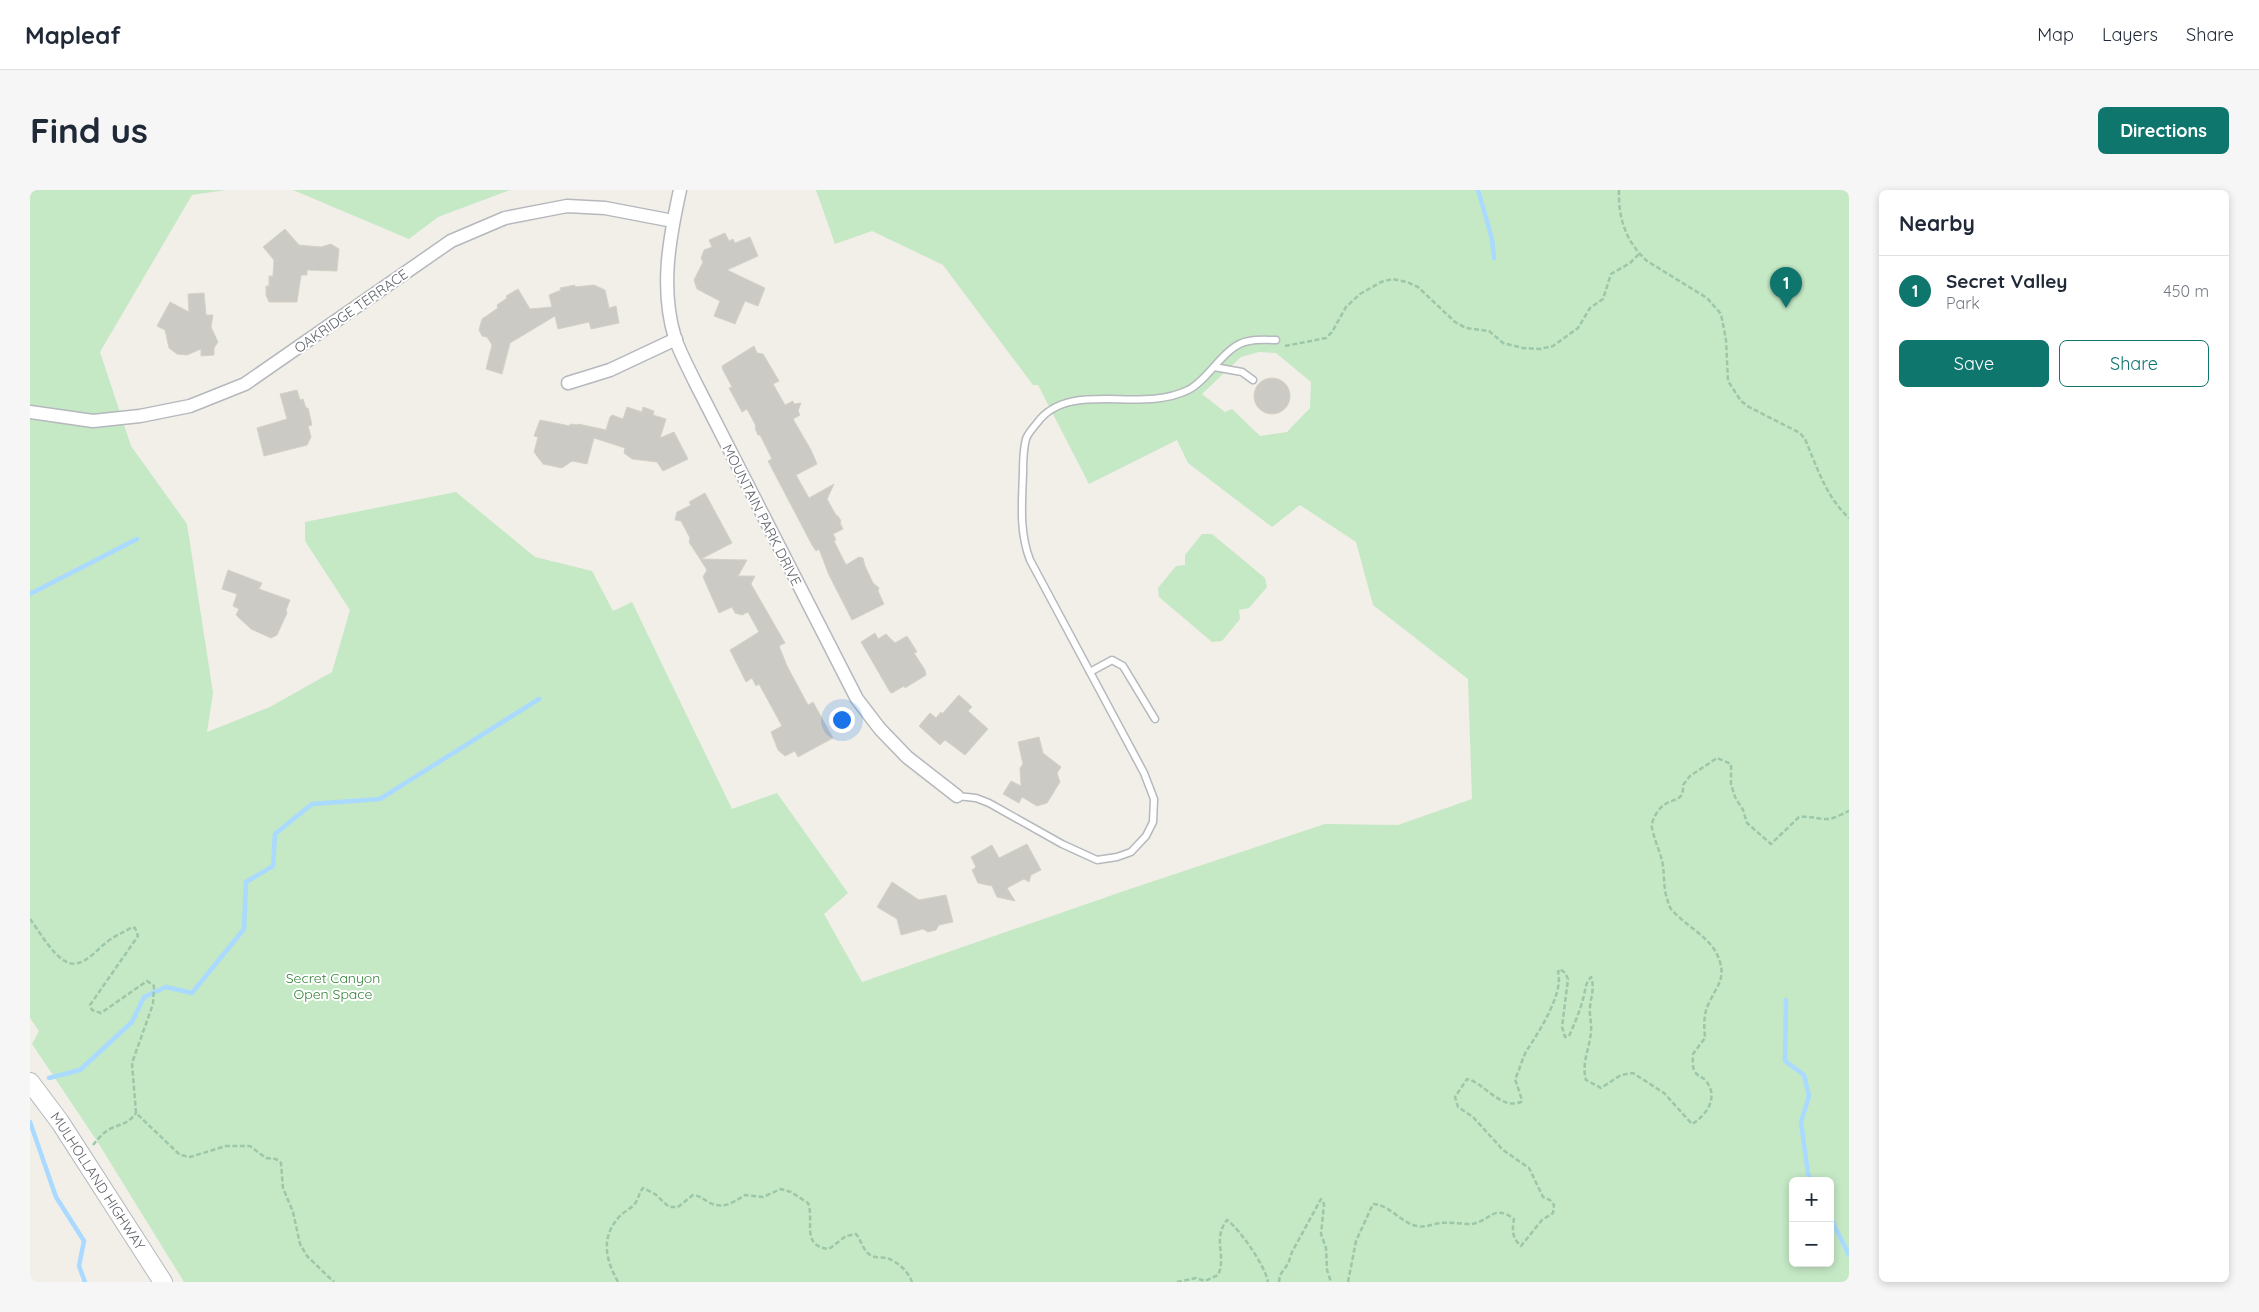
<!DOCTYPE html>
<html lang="en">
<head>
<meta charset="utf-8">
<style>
	body { margin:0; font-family:Quicksand,sans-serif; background:#f6f6f7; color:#1f2937 }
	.controls { position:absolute; right:15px; bottom:15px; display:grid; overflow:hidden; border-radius:8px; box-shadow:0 2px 8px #0003 }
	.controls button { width:45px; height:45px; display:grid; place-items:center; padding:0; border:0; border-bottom:1px solid #e0e1e3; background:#fff; color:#1f2937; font:25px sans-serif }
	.you { position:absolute; left:811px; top:529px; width:18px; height:18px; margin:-12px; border:4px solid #fff; border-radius:50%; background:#1a73e8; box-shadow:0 0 0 8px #1a73e833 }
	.badge { display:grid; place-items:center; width:32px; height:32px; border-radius:50%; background:#0f766e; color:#fff; font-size:16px; font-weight:700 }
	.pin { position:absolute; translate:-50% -41px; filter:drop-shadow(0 1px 2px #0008) }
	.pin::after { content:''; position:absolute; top:26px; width:18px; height:15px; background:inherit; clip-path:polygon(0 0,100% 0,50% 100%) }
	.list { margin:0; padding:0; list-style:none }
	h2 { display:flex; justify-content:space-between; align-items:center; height:65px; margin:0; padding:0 20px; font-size:21px }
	h2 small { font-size:16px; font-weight:400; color:#747a83 }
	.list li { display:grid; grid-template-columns:32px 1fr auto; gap:15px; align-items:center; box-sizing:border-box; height:70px; padding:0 20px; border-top:1px solid #e0e1e3 }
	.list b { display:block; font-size:19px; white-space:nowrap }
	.list p { margin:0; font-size:16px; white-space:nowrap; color:#747a83 }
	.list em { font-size:16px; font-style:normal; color:#747a83 }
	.actions { display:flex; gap:10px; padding:15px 20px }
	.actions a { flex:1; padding:11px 0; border:1px solid #0f766e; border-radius:8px; text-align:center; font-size:18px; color:#0f766e }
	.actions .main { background:#0f766e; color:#fff }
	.map { position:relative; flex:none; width:1819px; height:1092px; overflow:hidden; border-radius:8px }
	header { display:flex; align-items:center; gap:30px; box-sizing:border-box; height:70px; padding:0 25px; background:#fff; border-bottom:1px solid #e0e1e3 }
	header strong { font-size:24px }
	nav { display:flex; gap:28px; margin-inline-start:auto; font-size:18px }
	.intro { display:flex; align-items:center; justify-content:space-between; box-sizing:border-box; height:120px; padding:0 30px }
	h1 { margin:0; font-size:35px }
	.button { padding:12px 22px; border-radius:8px; background:#0f766e; color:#fff; font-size:18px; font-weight:700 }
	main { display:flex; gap:30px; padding:0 30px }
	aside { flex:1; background:#fff; border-radius:8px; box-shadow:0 2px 8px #0003 }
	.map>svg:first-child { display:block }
	.green { fill:#c5e8c5; fill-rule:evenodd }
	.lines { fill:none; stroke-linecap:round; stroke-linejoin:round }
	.stream { stroke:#aadaff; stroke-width:4.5 }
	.building { fill:#cccac5; stroke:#d6d1c6 }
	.lane-casing { stroke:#b5b8bc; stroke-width:9 }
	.street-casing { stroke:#b5b8bc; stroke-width:15 }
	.secondary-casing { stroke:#b6babf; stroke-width:20 }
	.path { stroke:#9cc7a9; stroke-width:2.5; stroke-dasharray:5 2.5; stroke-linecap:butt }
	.lane { stroke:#fff; stroke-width:6 }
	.street { stroke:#fff; stroke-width:12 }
	.secondary { stroke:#fff; stroke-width:18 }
	.labels { text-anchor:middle; stroke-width:4; stroke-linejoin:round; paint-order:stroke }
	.street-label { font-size:14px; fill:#5f6368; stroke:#fff }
	.park-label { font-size:14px; fill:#348238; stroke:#fff }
</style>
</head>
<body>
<header>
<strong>Mapleaf</strong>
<nav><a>Map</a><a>Layers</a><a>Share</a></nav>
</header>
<div class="intro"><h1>Find us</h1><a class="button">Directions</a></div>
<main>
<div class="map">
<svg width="1819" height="1092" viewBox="0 0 1819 1092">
	<rect width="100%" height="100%" fill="#f1efe8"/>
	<g class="green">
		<path d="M0,0H196L162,5L70,162L101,256L157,334L183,503L177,542L240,517L302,482L320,420L275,351V332L426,302L505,367L562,381L583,421L602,412L702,619L747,603L818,703L794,724L832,792L1097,700L1295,634L1368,635L1442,609L1438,489L1343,415L1326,352L1270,315L1242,337L1158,273L1147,250L1059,294L1008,195H1003L913,75L842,41L805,54L786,0H1819V1092H154L67,951L2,854L9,841L0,828ZM1229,162L1246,163L1281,192L1280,218L1257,242L1230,246L1202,219L1195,222L1172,204L1211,167ZM1763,991H1800V1073H1763Z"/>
		<path d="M263,0H480L408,27L379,49Z"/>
		<path d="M1172,344H1182L1235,388L1237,397L1219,418L1209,420L1210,429L1192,451L1182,452L1129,407L1128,398L1146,376L1155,375V365Z"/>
	</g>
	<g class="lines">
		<g class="stream">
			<path d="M1448,0L1462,49L1464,68"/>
			<path d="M0,404L107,349"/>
			<path d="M1756,810L1755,871L1774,885L1779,906L1771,932L1778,984L1782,991"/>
			<path d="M19,888L50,880L102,832L114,807L136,797L162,803L214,739L216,692L243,676L245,644L282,614L350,609L509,509"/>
			<path d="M0,932L26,1007L54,1051L49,1076L55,1092"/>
			<path d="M1800,1027L1819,1065"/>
		</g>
	</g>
	<g class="building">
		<path d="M255,39L269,55L291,57L301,54L309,59L307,81L277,80V85H271L267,112H239L236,105V96H239V86H243L244,70L233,57Z"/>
		<path d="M695,43L699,51L703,49L705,53L720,47L728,66L697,80L735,98L728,116L715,111L705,134L684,126L690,111L667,99L664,90L673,72L671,68L674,60L682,57L679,50Z"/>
		<path d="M545,95V97L564,95L575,100L579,118L586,116L589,133L561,139L559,132L528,139L525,126L480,153L472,184L456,179L462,155L457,147L452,146L449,140L452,129L468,118L467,115L477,108L476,106L488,99L500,119L522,117L519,105L531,100L530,98Z"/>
		<path d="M174,103L176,125H183L181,137L188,152L184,158V165L171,166V159L157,165L147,164L139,158L135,140L127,136L140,112L159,122L158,104Z"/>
		<path d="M724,156L727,163L733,164L749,191L743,194L755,215L763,211L764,214L771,213L768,221L770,225L763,229L781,260L787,274L766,285L779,308L804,294L797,309L806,325L808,326L811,331L810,333L813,339L803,344L806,350L804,351L816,375L829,367L833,368L835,376L843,393L849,398L848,401L854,414L822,430L799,385L789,359L786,361L782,355L738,271L742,269L730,245H728L725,238L726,236L717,219L712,222L699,198L702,197L693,180L692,176Z"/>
		<circle cx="1242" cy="206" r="18"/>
		<path d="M267,200L270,210L273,209L276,218H278L282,235L278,236L281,247L277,255L234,266L227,238L257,229L250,204Z"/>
		<path d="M597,217L612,222L613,217L624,221L623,225L636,229L630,248L644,242L658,269L633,281L627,272L602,269L594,263L595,258L564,248L557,274L542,271L532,278L513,274L504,262L508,247L504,246L510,230L540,236V234L547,235L548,234L576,240L580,227L582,225L593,229Z"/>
		<path d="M675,303L702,353L671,369L717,370L708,386H725L721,394L755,453L749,456L757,476L778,515L783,512L803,548L768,567L765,561L755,566L748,560L741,542L752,536L729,494L726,496L722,488L716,492L700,460L729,442L718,422L712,425L705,423L702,417L689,423L673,387L677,380L659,352L660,348L651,331L645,330L647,322L661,315L659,312Z"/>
		<path d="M198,380L232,393L229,399L260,410L256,420L257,423L247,445L241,448L221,439L206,425L209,419L203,416L207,404L192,399Z"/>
		<path d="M845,443L848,449L856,444L865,453L877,446L887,462L884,463L895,480L896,485L875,498L874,496L862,503L860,502L831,452Z"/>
		<path d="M929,505L942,517L938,521L958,539L935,565L915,550L910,555L889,536L900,523L906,528L911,522L912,524Z"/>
		<path d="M1009,547L1013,563L1031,577L1027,583L1030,592L1017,613L1007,616L992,607L989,613L973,604L981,591L991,596L990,578L993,574L988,552Z"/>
		<path d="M997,654L1011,680L1001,685L999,692L994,689L977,698L985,711L967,707L962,696L948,693L942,680L946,677L941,667L962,655L969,668Z"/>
		<path d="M862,692L889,710L916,705L923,732L909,735L906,740L898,742L893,739L871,745L867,729L847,717Z"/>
	</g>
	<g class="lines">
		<defs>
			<g id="lane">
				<path d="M1184,177L1212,182L1223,190"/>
				<path d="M1060,482L1082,470L1093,476L1125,529"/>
				<path d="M927,606L946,608L959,613L1032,654L1067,670L1087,667L1101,662L1116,646L1123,632L1124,609L1114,583L1000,370C989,342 992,313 993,283C993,272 993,260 996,249C998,243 1003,238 1007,233C1039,189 1110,224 1158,200C1179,190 1195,154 1219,151C1228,149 1237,150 1246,150"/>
			</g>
			<g id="street">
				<path d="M650,0C639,50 630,99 645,148C650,163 658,177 664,190L827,509L850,539L877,567L927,606"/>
				<path d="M538,193L580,180L646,149"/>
				<path d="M0,222L63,231L110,226L160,216L215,194L421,51L475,28L537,16L575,18L643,31"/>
			</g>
			<g id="secondary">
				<path id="s1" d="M0,892L30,932L133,1092"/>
			</g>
		</defs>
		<use href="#lane" class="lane-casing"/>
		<use href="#street" class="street-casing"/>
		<use href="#secondary" class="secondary-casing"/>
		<g class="path">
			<path d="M1589,0C1588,28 1596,52 1617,71L1677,108L1691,124L1696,150L1698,191L1711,211L1719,217L1770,243L1775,249C1787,277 1796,307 1819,328"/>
			<path d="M1255,156L1296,148L1302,142L1316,117L1330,104L1351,92L1362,89L1377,92L1388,97L1425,132L1436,138L1459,141L1473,153L1493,158L1510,159L1523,156L1548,138L1560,118L1573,109L1581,84L1600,73L1609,64"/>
			<path d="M0,729C9,741 22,764 35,771C52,782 69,756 81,749C88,744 95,742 102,737L105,738L108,746L60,815L62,820L71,823L117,791L124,796L123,814L102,873L106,923L150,965L160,967L196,956H220L236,968L246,969L251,973L253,998L263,1022L270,1054L277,1066L304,1092"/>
			<path d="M63,955C68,949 74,941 82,938C93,933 98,934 106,923"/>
			<path d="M588,1092C576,1070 570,1048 589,1027C594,1021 603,1018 606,1012C609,1007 609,1003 613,998L625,1004L639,1017H648L663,1005C670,1006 672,1008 678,1012C693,1020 702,1013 715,1005L733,1007L751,999L761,1002L778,1013C785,1031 770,1056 799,1059L816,1046L826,1044C832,1051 833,1062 842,1066C846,1068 852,1067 857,1068C868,1072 878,1081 882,1092"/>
			<path d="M1147,1092L1166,1088L1175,1091L1188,1085C1197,1066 1182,1049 1197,1030C1209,1038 1236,1077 1238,1092"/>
			<path d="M1249,1092L1250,1085L1258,1074L1262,1062L1291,1009L1294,1014L1291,1044L1296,1058L1297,1080L1301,1092"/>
			<path d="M1318,1092L1326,1051L1343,1014C1360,1015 1371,1033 1387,1036C1395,1038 1402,1034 1410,1033C1421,1032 1431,1034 1441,1034C1460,1032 1463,1013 1484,1029C1482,1040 1482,1048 1491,1056L1512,1030L1523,1023L1524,1015L1520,1010L1513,1007L1499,978L1473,960L1443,927L1428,917L1425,907L1437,889C1455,893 1470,920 1491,912L1492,910L1485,889C1490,880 1492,868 1497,860C1509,842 1534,803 1528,782L1530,779L1535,783L1538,789L1532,837L1535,847L1539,846C1544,835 1550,821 1553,809C1556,800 1554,795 1561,787C1565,798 1561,806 1560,817C1559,825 1562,833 1561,841C1560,858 1551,873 1556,890L1571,898L1591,885L1603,883L1634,903L1662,934C1677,925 1689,907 1676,891C1672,886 1667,887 1664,880C1662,875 1663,870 1663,864L1675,848C1674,835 1673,823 1680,811C1687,796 1695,789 1690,772C1683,747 1657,738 1641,719C1638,715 1638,710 1636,705C1633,693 1635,679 1631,667C1628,657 1624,648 1622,638C1621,630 1628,619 1634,615C1643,608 1654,612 1653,595L1660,586L1687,568L1701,574V594L1705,607L1713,620L1717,633L1741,654L1769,627C1779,626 1785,628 1794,629C1803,630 1812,624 1819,621"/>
		</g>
		<use href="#lane" class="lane"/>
		<use href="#street" class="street"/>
		<use href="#secondary" class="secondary"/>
	</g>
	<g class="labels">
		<g class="street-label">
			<text transform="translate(321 121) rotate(-35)" y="5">OAKRIDGE TERRACE</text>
			<text transform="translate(732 325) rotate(63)" y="5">MOUNTAIN PARK DRIVE</text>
			<text dy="5" stroke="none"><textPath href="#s1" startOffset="120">MULHOLLAND HIGHWAY</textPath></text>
		</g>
		<g class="park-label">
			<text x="303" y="793">Secret Canyon<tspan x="303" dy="16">Open Space</tspan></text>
		</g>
	</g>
</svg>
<div class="controls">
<button>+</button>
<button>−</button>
</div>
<div class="you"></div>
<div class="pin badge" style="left:1756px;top:118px">1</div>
</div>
<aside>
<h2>Nearby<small></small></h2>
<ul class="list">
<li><span class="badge">1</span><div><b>Secret Valley</b><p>Park</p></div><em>450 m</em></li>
</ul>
<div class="actions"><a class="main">Save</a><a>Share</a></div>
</aside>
</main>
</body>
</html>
